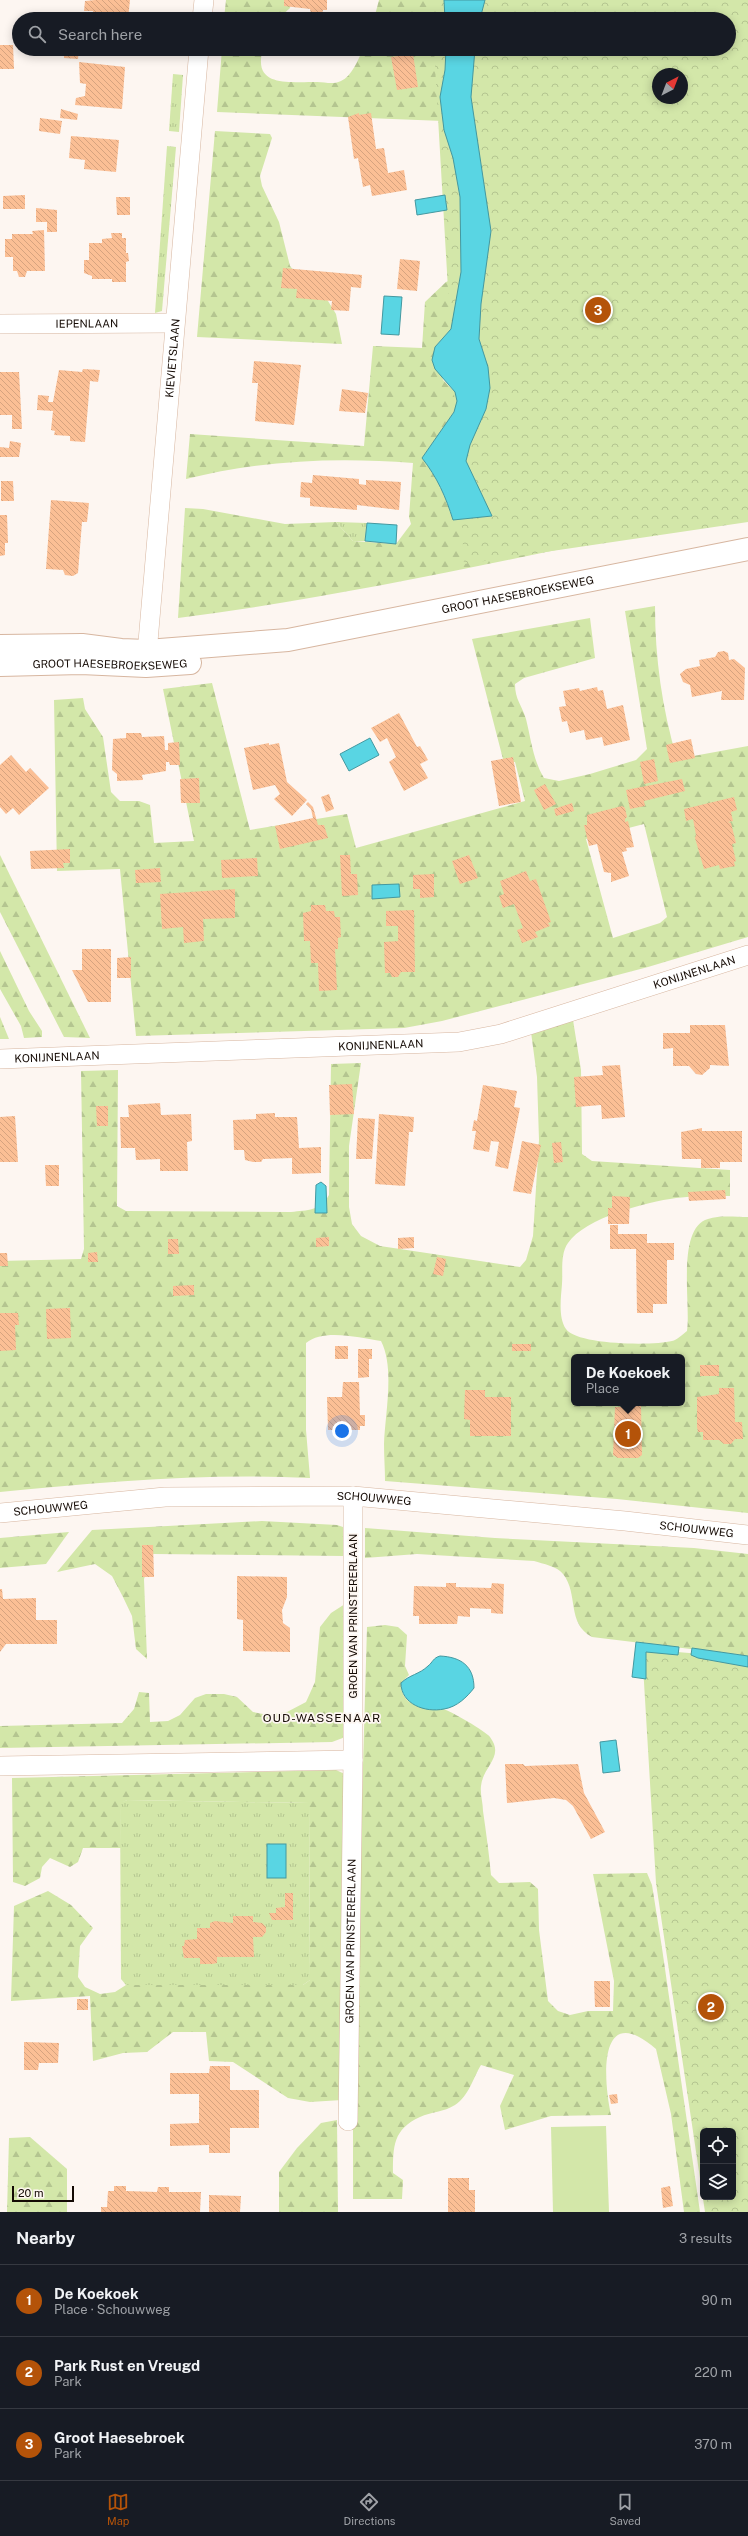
<!DOCTYPE html>
<html lang="en">
<head>
<meta charset="utf-8">
<style>
	body { margin:0; font-family:"Public Sans",sans-serif; background:#20242c; color:#f1f3f6 }
	.controls { position:absolute; right:12px; bottom:12px; display:grid; overflow:hidden; border-radius:6px; box-shadow:0 2px 10px #0003 }
	.controls button { width:36px; height:36px; display:grid; place-items:center; padding:0; border:0; border-bottom:1px solid #363941; background:#171b24; color:#f1f3f6; font:20px sans-serif }
	.compass { position:absolute; left:652px; top:68px; width:36px; height:36px; border-radius:50%; background:#171b24; box-shadow:0 2px 10px #0003; rotate:42deg }
	.scale { position:absolute; left:12px; bottom:10px; width:62px; box-sizing:border-box; padding-left:4px; border:2px solid #140a04; border-top:0; font-size:11px; line-height:14px; white-space:nowrap; color:#140a04; -webkit-text-stroke:3px #fdf6f1; paint-order:stroke }
	.you { position:absolute; left:342px; top:1431px; width:14px; height:14px; margin:-10px; border:3px solid #fff; border-radius:50%; background:#1a73e8; box-shadow:0 0 0 6px #1a73e833 }
	.badge { display:grid; place-items:center; width:26px; height:26px; border-radius:50%; background:#b45309; color:#fff; font-size:13px; font-weight:700 }
	.pin { position:absolute; translate:-50% -50%; border:2px solid #fff; box-shadow:0 1px 4px #0006 }
	.popup { position:absolute; left:571px; top:1354px; width:114px; height:52px; box-sizing:border-box; display:grid; place-content:center; border-radius:6px; background:#171b24; filter:drop-shadow(0 1px 3px #0005); font-size:13px; white-space:nowrap; color:#9ea1a6 }
	.popup b { font-size:15px; color:#f1f3f6 }
	.popup::after { content:''; position:absolute; left:50%; top:100%; margin-left:-8px; border:8px solid transparent; border-top-color:#171b24 }
	.list { margin:0; padding:0; list-style:none }
	h2 { display:flex; justify-content:space-between; align-items:center; height:52px; margin:0; padding:0 16px; font-size:17px }
	h2 small { font-size:13px; font-weight:400; color:#9ea1a6 }
	.list li { display:grid; grid-template-columns:26px 1fr auto; gap:12px; align-items:center; box-sizing:border-box; height:72px; padding:0 16px; border-top:1px solid #363941 }
	.list b { display:block; font-size:15px; white-space:nowrap }
	.list p { margin:0; font-size:13px; white-space:nowrap; color:#9ea1a6 }
	.list em { font-size:13px; font-style:normal; color:#9ea1a6 }
	.icon { flex:none; width:22px; height:22px; fill:none; stroke:currentColor; stroke-width:2; stroke-linecap:round; stroke-linejoin:round }
	.map { position:relative; flex:none; width:748px; height:2212px; overflow:hidden }
	.search { position:absolute; background:#171b24; box-shadow:0 2px 10px #0003; left:12px; right:12px; top:12px; height:44px; display:flex; align-items:center; gap:10px; box-sizing:border-box; padding:0 14px; border-radius:22px; color:#9ea1a6; font-size:15px }
	.sheet { height:268px; background:#171b24 }
	nav { display:flex; justify-content:space-around; align-items:center; box-sizing:border-box; height:56px; border-top:1px solid #363941; background:#171b24; font-size:11px; color:#9ea1a6 }
	nav a { display:grid; justify-items:center; gap:2px }
	nav .on { color:#b45309 }
	.map>svg:first-child { display:block }
	.grass { fill:url(#grass-tufts) }
	.forest { fill:url(#forest-firs); fill-rule:evenodd }
	.park { fill:url(#park-crowns); fill-rule:evenodd }
	.pitch { fill:#d3e7a9 }
	.water { fill:#59d5e3; stroke:#4498a0 }
	.building { fill:url(#building-back-hatch) }
	.lines { fill:none; stroke-linecap:round; stroke-linejoin:round }
	.minor-casing { stroke:#d7b6a0; stroke-width:20 }
	.tertiary-casing { stroke:#d7b6a0; stroke-width:24 }
	.minor { stroke:#fff; stroke-width:19 }
	.tertiary { stroke:#fff; stroke-width:22 }
	.labels { text-anchor:middle; stroke-width:3.5; stroke-linejoin:round; paint-order:stroke }
	.street-label { font-size:11px; fill:#140a04; stroke:#fdf6f1 }
	.neighbourhood-label { font-size:12px; letter-spacing:1px; fill:#140a04; stroke:#fdf6f1 }
</style>
</head>
<body>
<div class="map">
<svg width="748" height="2212" viewBox="0 0 748 2212">
	<defs>
		<pattern id="grass-tufts" width="24" height="20" patternUnits="userSpaceOnUse"><rect width="24" height="20" fill="#d3e7a9"/><path d="M3 7l-1-3M5 7V3M7 7l1-3M15 17l-1-3M17 17v-4M19 17l1-3" fill="none" stroke="#b4c590"/></pattern>
		<pattern id="forest-firs" width="22" height="20" patternUnits="userSpaceOnUse"><rect width="22" height="20" fill="#d3e7a9"/><path d="M5 1l3.5 6h-7zM16 11l3.5 6h-7z" fill="#b4c590"/></pattern>
		<pattern id="park-crowns" width="20" height="18" patternUnits="userSpaceOnUse"><rect width="20" height="18" fill="#d3e7a9"/><path d="M2 6a3 3 0 1 1 6 0M12 15a3 3 0 1 1 6 0" fill="none" stroke="#b4c590"/></pattern>
		<pattern id="building-back-hatch" width="6" height="6" patternUnits="userSpaceOnUse"><rect width="6" height="6" fill="#fbbf95"/><path d="M-1 5l2 2M0 0l6 6M5-1l2 2" fill="none" stroke="#d6a37f"/></pattern>
	</defs>
	<rect width="100%" height="100%" fill="#fdf6f1"/>
	<g class="grass">
		<path d="M173,74L183,75L179,132L169,131Z"/>
		<path d="M167,146L176,147L162,311L155,313Z"/>
		<path d="M336,522L367,523L365,541H353Z"/>
		<path d="M127,1800L309,1803L310,1980L303,1985H126L121,1979L120,1803Z"/>
	</g>
	<g class="forest">
		<path d="M226,0H291L290,8L278,19H224Z"/>
		<path d="M379,0H444L445,19H374Z"/>
		<path d="M222,49H263C251,90 294,81 317,82C326,82 332,85 341,81C352,76 358,60 363,49H446L443,121L217,112Z"/>
		<path d="M658,74L642,532C488,564 334,598 178,618L185,508L203,509L285,524L336,522L353,541L396,544L411,524L409,517L413,463C337,457 261,460 186,479L190,434L364,446L373,346L422,348L425,302L446,282L460,276L451,329L435,347L443,380L455,392L457,401L454,412L422,458C437,477 446,497 453,520Z"/>
		<path d="M215,131L270,134L272,138L260,176L262,186L279,222L290,266L296,273L318,289L328,301L336,314L342,344L197,337Z"/>
		<path d="M655,606C655,658 662,708 677,759L748,746V937L648,967L442,1021L404,1028L136,1036L120,869L57,871L54,700L83,698L85,709L103,737L111,792L120,801H139L150,805L154,843L194,841L163,689L212,683L250,830L347,814L356,848L525,801L515,762L504,763L472,639L590,618L595,658L524,678L515,684C515,700 522,705 526,719C531,739 533,760 544,778L559,781L590,774L636,760L647,749L625,611ZM644,824L667,917L660,923L613,938L586,839Z"/>
		<path d="M0,855L90,1038L64,1037L0,912Z"/>
		<path d="M0,951L29,1011L42,1031V1037L24,1038L21,1026L0,989Z"/>
		<path d="M0,1017L9,1039H0Z"/>
		<path d="M573,1020L581,1070L582,1154L592,1161L730,1170V1196C712,1196 694,1196 676,1198C646,1202 585,1218 568,1243C560,1254 563,1271 562,1284C561,1297 558,1318 566,1329C577,1345 653,1346 672,1341C677,1340 683,1334 687,1331C691,1305 676,1228 708,1219C720,1215 735,1217 748,1217V1513L617,1499L385,1481C385,1469 384,1457 384,1444C385,1414 395,1368 381,1341C360,1338 324,1328 306,1343V1430L310,1478C207,1473 102,1482 0,1492V1261L81,1259L84,1249L81,1071L118,1070L117,1206L126,1211L291,1212C308,1210 320,1211 329,1195L331,1064L361,1063L349,1146V1207L352,1224L361,1236L380,1246L520,1267L526,1260L533,1236L539,1140L537,1077L531,1032ZM574,1357H682V1403H574Z"/>
		<path d="M262,1521L337,1525L343,1527L344,1556L153,1554L144,1579L147,1659L136,1649L132,1616L123,1597L112,1576L95,1564L57,1572L92,1530Z"/>
		<path d="M365,1528L495,1538L694,1548L748,1554V1656L592,1637C566,1623 579,1594 563,1574C557,1566 543,1564 534,1561L417,1554L365,1558Z"/>
		<path d="M69,1532L46,1564L0,1568V1538Z"/>
		<path d="M345,1604L348,1736L332,1742L0,1748V1726L122,1723L134,1709L139,1692L149,1693L150,1722L168,1721L180,1715L195,1698L206,1694H224L237,1697L253,1712L268,1715L287,1712L306,1702L315,1682L320,1627L331,1613Z"/>
		<path d="M385,1625L398,1627L407,1635L405,1666L409,1675L401,1683C401,1708 424,1707 443,1709C449,1710 487,1732 490,1737C505,1757 483,1766 481,1786C480,1794 483,1803 483,1811C486,1832 489,1853 491,1875L499,1883L530,1882L538,1889L539,1930L548,2001L558,2011L570,2015L588,2011H613L614,1981L593,1874L647,1873L652,1885L662,1948L700,2212H684L671,2114L656,2049C598,1999 603,2079 611,2115L551,2116L505,2130L500,2106L514,2075L481,2065C473,2078 469,2096 455,2105C444,2112 431,2112 420,2117C393,2129 393,2147 393,2173L403,2180L402,2199H353V2113L367,1627Z"/>
		<path d="M336,1770L349,1776L342,2100L310,2102L288,2098L233,2062L209,2061L206,2032H173L147,2052L123,2053L93,2061L90,1996L11,2001L14,1906L48,1891L71,1905L93,1928L80,1946L78,1977L85,1987L100,1994L115,1992L126,1985H303L310,1980L309,1803L127,1800L120,1804L121,1848H83L78,1862L70,1867L50,1858L42,1867L40,1878L25,1886L13,1882L12,1778Z"/>
		<path d="M337,2120L338,2212H279V2172L297,2148L321,2123Z"/>
		<path d="M30,2137L67,2169V2212H7L9,2138Z"/>
	</g>
	<g class="park">
		<path d="M431,0H748V522L464,564L434,49H729V19H432ZM658,74H682V98H658Z"/>
		<path d="M642,1649L748,1658V2212H705L656,1883ZM703,2131H733V2197H703Z"/>
	</g>
	<path class="pitch" d="M606,2126L609,2212H553L551,2127Z"/>
	<g class="water">
		<path d="M444,0H485L480,19H445Z"/>
		<path d="M446,49H475L471,97L491,231L481,304L479,339L488,367L490,388L486,409L470,445L466,461L492,516L453,520C446,497 437,477 422,458L454,412L457,401L455,392L435,369L432,360L435,347L451,329L461,272L460,197L453,158L444,130L440,97L445,70Z"/>
		<path d="M445,195L447,210L417,215L415,200Z"/>
		<path d="M384,296L402,297L399,335L381,334Z"/>
		<path d="M367,523L397,525L396,544L365,541Z"/>
		<path d="M370,738L379,755L349,771L340,754Z"/>
		<path d="M399,884L400,897L372,899V885Z"/>
		<path d="M321,1182L326,1186L327,1213H315L316,1185Z"/>
		<path d="M636,1642L679,1647L678,1655L646,1652V1679L632,1677Z"/>
		<path d="M692,1648L748,1656V1667L698,1658L691,1655Z"/>
		<path d="M440,1656C461,1657 474,1666 474,1688C467,1697 457,1707 444,1709C425,1713 401,1704 401,1683C409,1675 420,1674 428,1666C433,1662 433,1658 440,1656Z"/>
		<path d="M616,1740L620,1771L603,1773L600,1742Z"/>
		<rect x="267" y="1844" width="19" height="34"/>
	</g>
	<g class="building">
		<path d="M95,0H130L128,19H92L93,11H84L85,1Z"/>
		<path d="M284,0H327V10H323L321,19H312L310,9L284,6Z"/>
		<path d="M26,17H35L37,19H24Z"/>
		<path d="M0,45H13L14,69H0Z"/>
		<path d="M64,49H79L78,59L64,58Z"/>
		<path d="M413,54L418,87L397,90L391,57Z"/>
		<path d="M79,62L125,67L122,109L75,105L76,98L85,96L86,84L80,83Z"/>
		<path d="M61,109L78,114L77,120L60,118Z"/>
		<path d="M359,113V115L371,113L376,149L384,148L388,173L404,170L407,190L372,196L370,185L363,187L358,158L354,159L348,117Z"/>
		<path d="M40,118L62,121L60,134L39,131Z"/>
		<path d="M71,136L119,140L116,172L84,169L85,160L69,158Z"/>
		<path d="M25,195V209H3V196Z"/>
		<path d="M116,197H130V215H117Z"/>
		<path d="M36,208L57,210V232H47V222H36Z"/>
		<path d="M44,230L45,271H27L25,277H19L17,271H13V257H5V239H12V234H33L32,231Z"/>
		<path d="M111,233H122V238H126V253H128L129,261L126,262V282H112V279H92V276L84,273V260H89V243H102V239L112,238Z"/>
		<path d="M400,259L420,261L417,291L397,289Z"/>
		<path d="M283,268L362,275L361,288L351,287L349,311L331,310L332,301L296,298L297,289L281,288Z"/>
		<path d="M254,361L301,365L294,425L255,421L258,383H252Z"/>
		<path d="M83,369L100,370L98,382L90,381L85,442L70,441V436L54,435L55,431L51,430L53,411L37,410L38,395L49,396L48,402H53L59,370L82,372Z"/>
		<path d="M0,372H19L22,429H12V415H0Z"/>
		<path d="M342,389L368,393L365,413L339,411Z"/>
		<path d="M10,441L21,443L19,457H0V447L9,448Z"/>
		<path d="M313,475L359,479V484L366,485V480L401,482L399,510L357,505V510L310,506V498L300,497L301,482L312,483Z"/>
		<path d="M1,481H13L14,501H1Z"/>
		<path d="M51,500L89,503L87,522H82L78,573L73,576L65,575L63,570L46,569Z"/>
		<path d="M0,515H7L8,543H5V555L0,556Z"/>
		<path d="M724,651L728,653L729,660L734,659L745,668L744,700H721L722,691L692,697L690,685L683,682L680,674L686,669L700,666L699,660L715,657L718,652Z"/>
		<path d="M597,687L598,691L603,690L607,709L623,705L630,740L604,746L602,737L586,740L584,730L570,733L567,721L562,722L559,707L566,706L563,691L579,688L580,691Z"/>
		<path d="M399,713L417,747L420,746L428,760L420,764L428,778L404,791L389,762L396,757L387,738L380,742L371,728Z"/>
		<path d="M126,733H141L142,737L164,736L165,750H168V743L179,742L180,765H170L169,762H166V771L142,775L143,780L117,781V774L112,770L113,739L126,738Z"/>
		<path d="M691,739L695,758L670,763L666,745Z"/>
		<path d="M269,743V745L279,743L287,782L307,800L292,816L274,799L280,794L275,785L253,790L244,748Z"/>
		<path d="M11,755L26,772L30,768L49,788L19,815L13,808L6,814L0,807V765Z"/>
		<path d="M513,757L521,802L499,806L491,761Z"/>
		<path d="M654,759L658,781L644,784L640,762Z"/>
		<path d="M199,778L200,803H181L180,779Z"/>
		<path d="M682,779L685,791L644,801L645,806L630,809L626,790Z"/>
		<path d="M545,784L556,804L544,810L534,790Z"/>
		<path d="M329,794L334,809L326,812L321,797Z"/>
		<path d="M734,797L737,810L731,812L733,821L728,822L731,823L736,843L732,844L736,861L734,862L735,866L720,869L719,865L704,869L695,838L696,835L693,819L686,821L684,809Z"/>
		<path d="M308,802L313,807L318,825H324L328,838L280,849L275,826L313,818L311,809L306,804Z"/>
		<path d="M572,803L574,811L556,816L554,809Z"/>
		<path d="M622,806L625,808L627,817L625,819V822L628,821L634,847L626,848L627,851L622,852L629,876L611,882V873L604,872L597,844L589,846L584,825H587V815Z"/>
		<path d="M70,849V863H63L64,868L31,869L30,851Z"/>
		<path d="M340,855H350L351,874H357L358,895L342,896Z"/>
		<path d="M469,855L478,878L460,884L452,861Z"/>
		<path d="M257,858L258,876L222,878L221,860Z"/>
		<path d="M160,868L161,882L136,883L135,870Z"/>
		<path d="M526,871L530,881L536,879L551,922L548,923L550,926L535,932L538,937L522,943L517,930L523,928L514,904L503,908L499,896L504,894L500,881Z"/>
		<path d="M434,874V897L420,898V889H413V875Z"/>
		<path d="M235,889V918L203,919L204,941L184,943L183,927L162,929L160,894Z"/>
		<path d="M311,905H325L326,911H334L335,917H340L341,937L338,938V949H335L337,990L319,991L318,963H311L310,941H304L303,913L311,911Z"/>
		<path d="M414,910L415,972H401L398,977H392L390,973H385L384,942L398,941V926H386V911Z"/>
		<path d="M82,949H111V1002H88L72,970H82Z"/>
		<path d="M131,957V978H117V958Z"/>
		<path d="M690,1025H725L729,1066L710,1065V1068L702,1075L696,1074L689,1066H673V1048L663,1049V1033H690Z"/>
		<path d="M620,1065L625,1117L602,1119L601,1105L576,1107L574,1077L603,1075L602,1066Z"/>
		<path d="M352,1084L354,1114L330,1115L329,1085Z"/>
		<path d="M483,1085L517,1091L514,1107L520,1108L508,1169L495,1166L499,1142L491,1141L489,1152L473,1149L476,1131H472L474,1120L477,1121Z"/>
		<path d="M160,1103L161,1115L191,1114L192,1141L187,1142L188,1171H160V1159L136,1160L135,1148H121L120,1117H129L128,1105Z"/>
		<path d="M96,1106H108V1126H97Z"/>
		<path d="M275,1113V1117H297L299,1148L321,1147V1173L292,1174V1158L263,1159L261,1162H253L245,1160L244,1150H234L233,1120L256,1119V1114Z"/>
		<path d="M379,1114L414,1117L413,1132H409L405,1186L375,1184Z"/>
		<path d="M15,1116L18,1162H0V1117Z"/>
		<path d="M358,1118L375,1119L372,1159H356Z"/>
		<path d="M702,1128V1131H742V1162H720V1168H701V1159H682L681,1132Z"/>
		<path d="M522,1141L541,1145L531,1194L513,1191Z"/>
		<path d="M561,1142L563,1162L554,1163L552,1143Z"/>
		<path d="M45,1165H59V1186H46Z"/>
		<path d="M725,1190L726,1199L689,1201L688,1192Z"/>
		<path d="M612,1196L630,1197L629,1224H608V1208H612Z"/>
		<path d="M610,1225H618V1234H647V1243H674V1260H667V1304H653V1313H637L636,1249H610Z"/>
		<path d="M329,1237V1246L316,1247V1238Z"/>
		<path d="M414,1237V1248L398,1249V1238Z"/>
		<path d="M168,1239H178L179,1254H168Z"/>
		<path d="M97,1252L98,1262H88V1253Z"/>
		<path d="M0,1253H7L8,1266H0Z"/>
		<path d="M437,1257L446,1259L443,1276L433,1274Z"/>
		<path d="M194,1285V1295L173,1296V1286Z"/>
		<path d="M70,1308L71,1338L47,1339L46,1309Z"/>
		<path d="M0,1313H18L19,1325H15L16,1350L0,1351Z"/>
		<rect x="512" y="1344" width="19" height="7"/>
		<rect x="335" y="1346" width="13" height="13"/>
		<path d="M358,1349H372V1359H369V1377L358,1378Z"/>
		<rect x="700" y="1365" width="19" height="11"/>
		<path d="M343,1382H359L360,1415H365V1426H360V1430H328L327,1397H342Z"/>
		<path d="M719,1388H734L735,1422H742L743,1439H735L731,1444H724L719,1440H703V1432H698L697,1427V1397L719,1394Z"/>
		<path d="M465,1390H485V1397H511V1436H470V1420L464,1419Z"/>
		<path d="M632,1406H641L642,1455L638,1458H618L613,1455L615,1407H628L632,1410Z"/>
		<path d="M142,1545H153L154,1577H142Z"/>
		<path d="M237,1576L287,1577V1597L282,1610L283,1623L290,1628V1652L243,1651V1620L237,1619Z"/>
		<path d="M446,1583H456V1587L491,1588L492,1583L504,1584L503,1614L491,1613V1609L470,1608V1617L458,1616L457,1624H419V1616H413L414,1586L446,1587Z"/>
		<path d="M0,1589H2L3,1599L36,1598V1620H57V1644H6L0,1652Z"/>
		<path d="M505,1764H523L525,1766L578,1764L584,1793L605,1832L591,1839L573,1806L566,1800L554,1798L507,1803Z"/>
		<path d="M285,1893H293V1920H272L269,1913H276V1908L285,1907Z"/>
		<path d="M233,1916H253V1922L262,1923L266,1927V1932L262,1937H253L254,1957H217V1963L212,1964H200V1958H184L182,1946H184L185,1940L197,1939V1928H210V1923L215,1921L233,1923Z"/>
		<path d="M594,1981H610V2007H595Z"/>
		<rect x="77" y="1999" width="11" height="11"/>
		<path d="M24,2042L59,2043L58,2063H39L38,2070H24Z"/>
		<path d="M210,2066H230V2090H259V2128H230V2153H209V2145L170,2146V2124L199,2123V2094H170V2073H209Z"/>
		<path d="M617,2094L618,2103L611,2104L609,2095Z"/>
		<path d="M448,2178H469V2190H475V2212H448Z"/>
		<path d="M114,2186H126V2191L157,2192L158,2187H169V2192H201L200,2212H101V2207H107L108,2191H114Z"/>
		<path d="M670,2186L673,2206L663,2208L661,2188Z"/>
		<path d="M209,2195L241,2196L240,2212H209Z"/>
	</g>
	<g class="lines">
		<defs>
			<g id="minor">
				<path d="M202,19L204,0"/>
				<path id="s1" d="M0,324L174,323"/>
				<path id="s2" d="M146,665L199,49"/>
				<path id="s3" d="M0,1059L459,1042L501,1034L748,955"/>
				<path id="s4" d="M0,1513L165,1497L353,1496L625,1521L748,1535"/>
				<path d="M0,1766L353,1760"/>
				<path id="s5" d="M348,2121L353,1760V1496"/>
			</g>
			<g id="tertiary">
				<path id="s6" d="M0,646L82,645L121,650L147,651L288,640L748,549"/>
				<path id="s7" d="M0,665L81,663L146,666L190,663"/>
			</g>
		</defs>
		<use href="#minor" class="minor-casing"/>
		<use href="#tertiary" class="tertiary-casing"/>
		<use href="#minor" class="minor"/>
		<use href="#tertiary" class="tertiary"/>
	</g>
	<g class="labels">
		<g class="street-label">
			<text dy="4" stroke="none"><textPath href="#s1" startOffset="87">IEPENLAAN</textPath></text>
			<text dy="4" stroke="none"><textPath href="#s2" startOffset="308">KIEVIETSLAAN</textPath></text>
			<text dy="4" stroke="none"><textPath href="#s6" startOffset="523">GROOT HAESEBROEKSEWEG</textPath></text>
			<text dy="4" stroke="none"><textPath href="#s7" startOffset="110">GROOT HAESEBROEKSEWEG</textPath></text>
			<text dy="4" stroke="none"><textPath href="#s3" startOffset="705">KONIJNENLAAN</textPath></text>
			<text dy="4" stroke="none"><textPath href="#s3" startOffset="381">KONIJNENLAAN</textPath></text>
			<text dy="4" stroke="none"><textPath href="#s3" startOffset="57">KONIJNENLAAN</textPath></text>
			<text dy="4" stroke="none"><textPath href="#s4" startOffset="375">SCHOUWWEG</textPath></text>
			<text dy="4" stroke="none"><textPath href="#s4" startOffset="51">SCHOUWWEG</textPath></text>
			<text dy="4" stroke="none"><textPath href="#s4" startOffset="699">SCHOUWWEG</textPath></text>
			<text transform="translate(353 1616) rotate(-90)" y="4">GROEN VAN PRINSTERERLAAN</text>
			<text dy="4" stroke="none"><textPath href="#s5" startOffset="180">GROEN VAN PRINSTERERLAAN</textPath></text>
		</g>
		<g class="neighbourhood-label">
			<text x="322" y="1722">OUD-WASSENAAR</text>
		</g>
	</g>
</svg>
<div class="controls">
<button><svg class="icon" aria-label="locate" viewBox="0 0 24 24"><circle cx="12" cy="12" r="6"/><path d="M12 2v4M12 18v4M2 12h4M18 12h4"/></svg></button>
<button><svg class="icon" aria-label="layers" viewBox="0 0 24 24"><path d="M12 4l9 5-9 5-9-5zM3 14l9 5 9-5"/></svg></button>
</div>
<svg class="compass" viewBox="-18 -18 36 36"><path d="M0-13l5 13h-10z" fill="#e53935"/><path d="M0 13l5-13h-10z" fill="#9ea1a6"/></svg>
<div class="scale">20 m</div>
<div class="you"></div>
<div class="pin badge" style="left:628px;top:1434px">1</div>
<div class="popup"><b>De Koekoek</b>Place</div>
<div class="pin badge" style="left:711px;top:2007px">2</div>
<div class="pin badge" style="left:598px;top:310px">3</div>
<div class="search"><svg class="icon" aria-label="search" viewBox="0 0 24 24"><circle cx="10" cy="10" r="6"/><path d="M15 15l6 6"/></svg>Search here</div>
</div>
<section class="sheet">
<h2>Nearby<small>3 results</small></h2>
<ul class="list">
<li><span class="badge">1</span><div><b>De Koekoek</b><p>Place · Schouwweg</p></div><em>90 m</em></li>
<li><span class="badge">2</span><div><b>Park Rust en Vreugd</b><p>Park</p></div><em>220 m</em></li>
<li><span class="badge">3</span><div><b>Groot Haesebroek</b><p>Park</p></div><em>370 m</em></li>
</ul>
</section>
<nav>
<a class="on"><svg class="icon" aria-label="map" viewBox="0 0 24 24"><path d="M3 6l6-2 6 2 6-2v14l-6 2-6-2-6 2zM9 4v14M15 6v14"/></svg>Map</a>
<a><svg class="icon" aria-label="directions" viewBox="0 0 24 24"><path d="M12 3l9 9-9 9-9-9zM9 14v-3h6M13 9l2 2-2 2"/></svg>Directions</a>
<a><svg class="icon" aria-label="saved" viewBox="0 0 24 24"><path d="M7 4h10v16l-5-4-5 4z"/></svg>Saved</a>
</nav>
</body>
</html>
